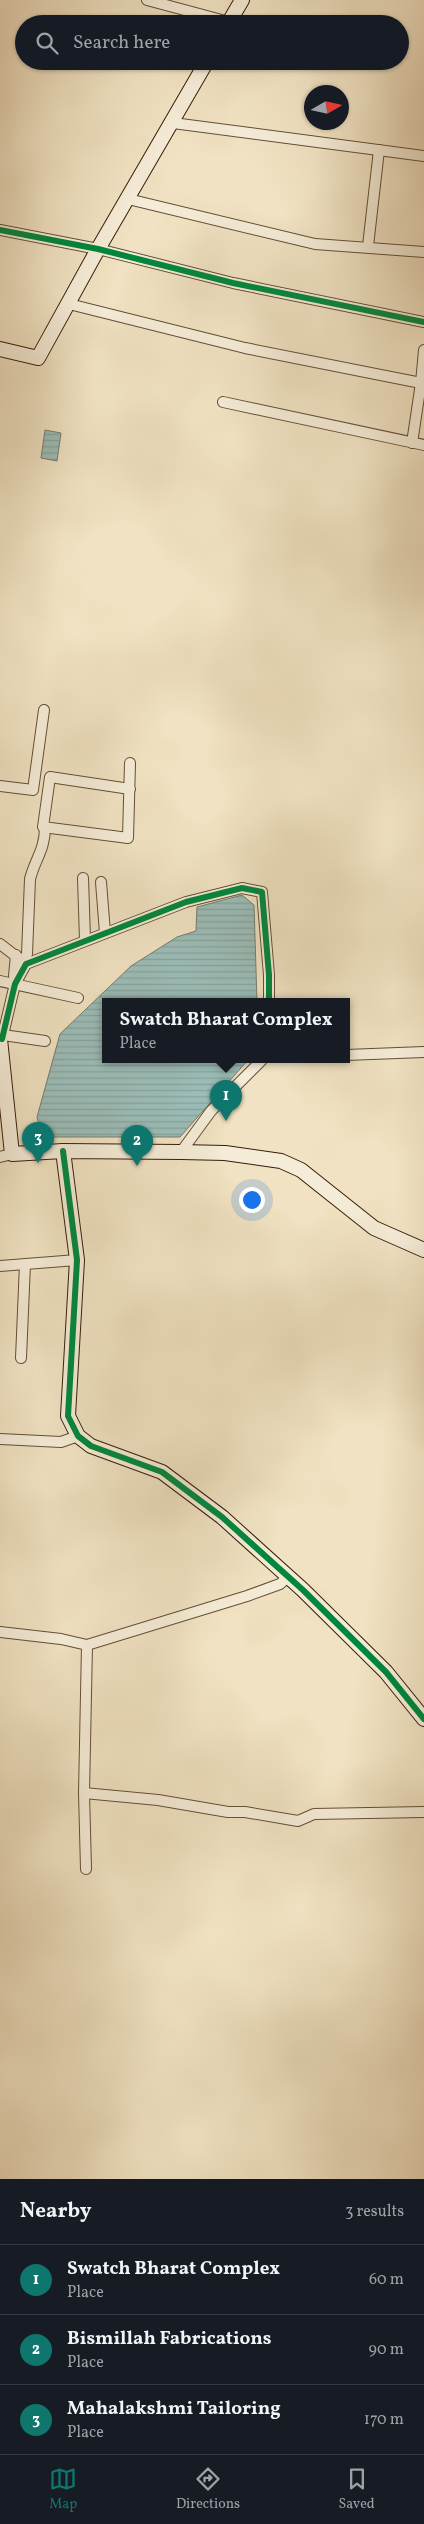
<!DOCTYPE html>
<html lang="en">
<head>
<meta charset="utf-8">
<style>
	body { margin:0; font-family:Vollkorn,serif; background:#20242c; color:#f1f3f6 }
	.compass { position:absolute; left:304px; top:85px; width:45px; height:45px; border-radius:50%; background:#171b24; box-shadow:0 1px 4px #0004; rotate:81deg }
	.you { position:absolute; left:251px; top:1199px; width:18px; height:18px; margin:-12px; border:4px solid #fff; border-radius:50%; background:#1a73e8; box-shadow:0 0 0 8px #1a73e833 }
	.badge { display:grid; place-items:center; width:32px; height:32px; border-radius:50%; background:#0f766e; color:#fff; font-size:16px; font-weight:700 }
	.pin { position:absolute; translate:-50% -41px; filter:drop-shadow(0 1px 2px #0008) }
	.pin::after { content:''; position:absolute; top:26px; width:18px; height:15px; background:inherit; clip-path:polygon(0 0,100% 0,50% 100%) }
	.popup { position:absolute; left:102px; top:998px; width:248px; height:65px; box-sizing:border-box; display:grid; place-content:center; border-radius:0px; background:#171b24; filter:drop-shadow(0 1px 4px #0005); font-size:16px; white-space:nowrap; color:#9ea1a6 }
	.popup b { font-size:19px; color:#f1f3f6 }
	.popup::after { content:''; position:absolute; left:50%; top:100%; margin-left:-10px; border:10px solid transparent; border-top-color:#171b24 }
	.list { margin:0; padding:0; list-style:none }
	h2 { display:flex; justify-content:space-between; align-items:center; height:65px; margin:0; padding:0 20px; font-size:21px }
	h2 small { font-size:16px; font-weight:400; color:#9ea1a6 }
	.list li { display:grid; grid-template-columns:32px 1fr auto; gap:15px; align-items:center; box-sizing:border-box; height:70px; padding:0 20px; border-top:1px solid #363941 }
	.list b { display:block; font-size:19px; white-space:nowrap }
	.list p { margin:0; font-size:16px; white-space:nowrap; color:#9ea1a6 }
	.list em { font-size:16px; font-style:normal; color:#9ea1a6 }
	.icon { flex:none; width:28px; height:28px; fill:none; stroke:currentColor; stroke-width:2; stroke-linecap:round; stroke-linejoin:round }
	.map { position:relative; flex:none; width:424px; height:2179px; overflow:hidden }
	.search { position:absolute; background:#171b24; box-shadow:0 1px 4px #0004; left:15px; right:15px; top:15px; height:55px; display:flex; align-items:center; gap:12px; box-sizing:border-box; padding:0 18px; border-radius:28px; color:#9ea1a6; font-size:19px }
	.sheet { height:275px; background:#171b24 }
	nav { display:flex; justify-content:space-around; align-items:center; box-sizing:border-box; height:70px; border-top:1px solid #363941; background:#171b24; font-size:14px; color:#9ea1a6 }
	nav a { display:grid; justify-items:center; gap:2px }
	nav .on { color:#0f766e }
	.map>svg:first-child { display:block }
	.water { fill:url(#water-rules); stroke:#727d72 }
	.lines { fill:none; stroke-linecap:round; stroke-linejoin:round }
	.street-casing { stroke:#644e36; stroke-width:12 }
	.secondary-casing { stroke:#351d08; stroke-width:16 }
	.street { stroke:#f5ecd7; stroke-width:10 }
	.secondary { stroke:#f5ecd7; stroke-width:14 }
	.cycleway-casing { stroke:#f5ecd7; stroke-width:9 }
	.cycleway { stroke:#00873e; stroke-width:6 }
</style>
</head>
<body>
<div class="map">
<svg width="424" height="2179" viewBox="0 0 424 2179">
	<defs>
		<pattern id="water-rules" width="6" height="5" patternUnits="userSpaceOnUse" patternTransform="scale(1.25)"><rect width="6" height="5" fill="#9bbdb8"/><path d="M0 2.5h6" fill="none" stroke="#86a29d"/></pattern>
	</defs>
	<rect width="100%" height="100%" fill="#f0e2c2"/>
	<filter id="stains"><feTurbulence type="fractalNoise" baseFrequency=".004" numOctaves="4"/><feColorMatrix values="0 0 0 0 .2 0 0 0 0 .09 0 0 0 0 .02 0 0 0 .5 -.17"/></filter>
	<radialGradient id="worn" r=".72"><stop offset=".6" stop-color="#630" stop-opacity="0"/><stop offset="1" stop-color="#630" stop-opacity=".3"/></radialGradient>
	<g class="water">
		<path d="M45,430L61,433L57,461L41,458Z"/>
		<path d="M242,895L254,905L257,1002H106V1060H248L180,1137H42L37,1117L60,1034L131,966L177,937L196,931L197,907Z"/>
	</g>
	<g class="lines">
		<defs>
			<g id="street">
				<path d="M147,0L229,22"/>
				<path d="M173,123L424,156"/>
				<path d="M128,199L315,244L424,252"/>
				<path d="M0,230L98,249L233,283L424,322"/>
				<path d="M368,246L379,150"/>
				<path d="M69,304L245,348L421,383L424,350"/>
				<path d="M223,402L424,445"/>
				<path d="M412,443L421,383L424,384"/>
				<path d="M0,786L33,790L44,710"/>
				<path d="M130,789L50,777L43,827L128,838L130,763"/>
				<path d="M83,878L85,940"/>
				<path d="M101,882L105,933"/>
				<path d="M0,944L26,964"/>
				<path d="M16,955L14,976L17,980"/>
				<path d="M23,961L27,954L30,879C35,859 45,850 45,827"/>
				<path d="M0,981L78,998"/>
				<path d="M3,1035L45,1041"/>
				<path d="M2,1039L15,984L26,964L186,902L242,888L262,892L269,975V1002"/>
				<path d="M346,1055L424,1052"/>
				<path d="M181,1152L211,1111L262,1060"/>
				<path d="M0,1157L12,1154"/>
				<path d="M0,1266L77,1260"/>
				<path d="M21,1358L25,1264"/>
				<path d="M0,1439L61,1442L78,1436"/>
				<path d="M0,1632L61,1639L87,1645L247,1596L280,1584L288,1577"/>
				<path d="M84,1793L158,1800L228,1812H245L298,1821L314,1814L424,1812"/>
				<path d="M86,1869L84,1793L87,1645"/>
			</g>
			<g id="secondary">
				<path d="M228,24L242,0"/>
				<path d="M0,349L38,358L98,249L207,61"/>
				<path d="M0,1039L12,1154L63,1151L181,1152L225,1153L281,1161L301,1170L374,1228L424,1250"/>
				<path d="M63,1151L77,1260L68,1416L78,1436L91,1446L162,1472L222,1517L303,1590L386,1672L424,1719"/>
			</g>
		</defs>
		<use href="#street" class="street-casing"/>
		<use href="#secondary" class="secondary-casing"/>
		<use href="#street" class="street"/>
		<use href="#secondary" class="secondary"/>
		<defs>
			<g id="cycleway">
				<path d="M0,230L98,249L233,283L424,322"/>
				<path d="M2,1039L15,984L26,964L186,902L242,888L262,892L269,975V1002"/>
				<path d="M63,1151L77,1260L68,1416L78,1436L91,1446L162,1472L222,1517L303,1590L386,1672L424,1719"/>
			</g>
		</defs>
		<use href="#cycleway" class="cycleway-casing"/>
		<use href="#cycleway" class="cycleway"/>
	</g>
	<rect width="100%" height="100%" filter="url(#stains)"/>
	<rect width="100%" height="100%" fill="url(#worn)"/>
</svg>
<svg class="compass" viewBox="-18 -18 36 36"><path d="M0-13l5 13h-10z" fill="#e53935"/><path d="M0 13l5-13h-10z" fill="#9ea1a6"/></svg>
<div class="you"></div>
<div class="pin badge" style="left:226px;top:1121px">1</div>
<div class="popup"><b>Swatch Bharat Complex</b>Place</div>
<div class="pin badge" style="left:137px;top:1166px">2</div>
<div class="pin badge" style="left:38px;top:1163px">3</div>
<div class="search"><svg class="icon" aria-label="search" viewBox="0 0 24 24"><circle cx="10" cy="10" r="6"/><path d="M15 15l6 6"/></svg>Search here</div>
</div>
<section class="sheet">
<h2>Nearby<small>3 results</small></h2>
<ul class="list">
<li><span class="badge">1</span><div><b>Swatch Bharat Complex</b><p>Place</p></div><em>60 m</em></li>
<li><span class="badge">2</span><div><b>Bismillah Fabrications</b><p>Place</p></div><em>90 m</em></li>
<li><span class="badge">3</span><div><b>Mahalakshmi Tailoring</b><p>Place</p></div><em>170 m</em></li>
</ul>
</section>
<nav>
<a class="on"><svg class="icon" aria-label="map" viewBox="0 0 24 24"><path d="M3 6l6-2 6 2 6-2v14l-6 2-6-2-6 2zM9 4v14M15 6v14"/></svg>Map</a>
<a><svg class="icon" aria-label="directions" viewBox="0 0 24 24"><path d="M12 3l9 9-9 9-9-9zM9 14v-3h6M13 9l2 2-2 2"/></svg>Directions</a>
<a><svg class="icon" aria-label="saved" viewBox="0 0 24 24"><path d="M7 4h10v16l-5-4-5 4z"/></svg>Saved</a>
</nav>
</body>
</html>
